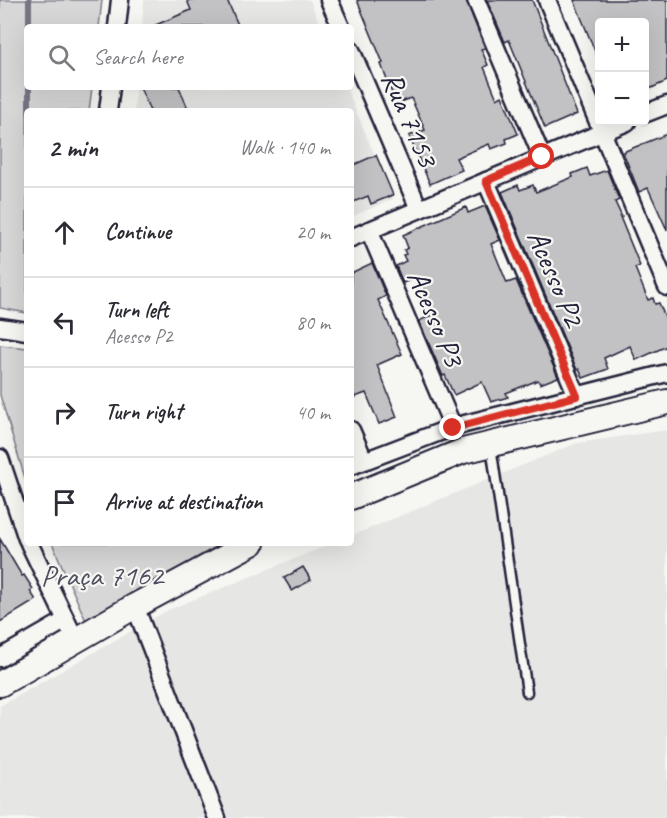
<!DOCTYPE html>
<html lang="en">
<head>
<meta charset="utf-8">
<style>
	body { margin:0; font-family:Caveat,sans-serif; background:#f7f7f7; color:#2b2b33 }
	.controls { position:absolute; right:18px; top:18px; display:grid; overflow:hidden; border-radius:6px; box-shadow:0 6px 24px #0002 }
	.controls button { width:54px; height:54px; display:grid; place-items:center; padding:0; border:0; border-bottom:2px solid #e1e1e2; background:#fff; color:#2b2b33; font:30px sans-serif }
	.stop { position:absolute; width:18px; height:18px; margin:-14px; border:4px solid #d93025; border-radius:50%; background:#fff }
	.stop.end { background:#d93025; border-color:#fff; box-shadow:0 2px 6px #0008 }
	.list { margin:0; padding:0; list-style:none }
	h2 { display:flex; justify-content:space-between; align-items:center; height:78px; margin:0; padding:0 24px; font-size:26px }
	h2 small { font-size:20px; font-weight:400; color:#7c7c81 }
	.list li { display:grid; grid-template-columns:39px 1fr auto; gap:18px; align-items:center; box-sizing:border-box; height:90px; padding:0 24px; border-top:2px solid #e1e1e2 }
	.list b { display:block; font-size:22px; white-space:nowrap }
	.list p { margin:0; font-size:20px; white-space:nowrap; color:#7c7c81 }
	.list em { font-size:20px; font-style:normal; color:#7c7c81 }
	.icon { flex:none; width:33px; height:33px; fill:none; stroke:currentColor; stroke-width:2; stroke-linecap:round; stroke-linejoin:round }
	.map { position:relative; flex:none; width:667px; height:818px; overflow:hidden }
	.search { position:absolute; background:#fff; box-shadow:0 6px 24px #0002; left:24px; top:24px; width:330px; height:66px; display:flex; align-items:center; gap:15px; box-sizing:border-box; padding:0 21px; border-radius:6px; color:#7c7c81; font-size:22px }
	.panel { position:absolute; background:#fff; box-shadow:0 6px 24px #0002; left:24px; top:108px; width:330px; height:438px; border-radius:6px }
	.map>svg:first-child { display:block }
	.built { fill:#e6e6e4 }
	.green { fill:#d7d7d7; stroke:#7c7c89; stroke-width:1.5 }
	.lines { fill:none; stroke-linecap:round; stroke-linejoin:round }
	.stream { stroke:#757583; stroke-width:6 }
	.building { fill:#c2c2c4; stroke:#22223b; stroke-width:1.5 }
	.lane-casing { stroke:#22223b; stroke-width:13 }
	.street-casing { stroke:#22223b; stroke-width:21 }
	.secondary-casing { stroke:#22223b; stroke-width:28 }
	.lane { stroke:#f6f6f2; stroke-width:8 }
	.street { stroke:#f6f6f2; stroke-width:16 }
	.secondary { stroke:#f6f6f2; stroke-width:24 }
	.route { stroke:#d93025; stroke-width:8 }
	.labels { text-anchor:middle; stroke-width:4.5; stroke-linejoin:round; paint-order:stroke }
	.street-label { font-size:30px; fill:#22223b; stroke:#f6f6f2 }
	.park-label { font-size:30px; fill:#4f4f62; stroke:#f6f6f2 }
</style>
</head>
<body>
<div class="map">
<svg width="667" height="818" viewBox="0 0 667 818">
	<rect width="100%" height="100%" fill="#f6f6f2"/>
	<filter id="ink" filterUnits="userSpaceOnUse"><feTurbulence type="fractalNoise" baseFrequency=".0167" numOctaves="2"/><feDisplacementMap in="SourceGraphic" scale="12" xChannelSelector="R" yChannelSelector="G"/><feConvolveMatrix kernelMatrix="1 2 1 2 8 2 1 2 1" color-interpolation-filters="sRGB"/></filter>
	<g filter="url(#ink)">
		<g class="built">
			<path d="M144,0H310L321,27H142Z"/>
			<path d="M136,87H346L393,199L351,217V111H134Z"/>
			<path d="M667,430V818H0V706L168,610L333,543H351V536L577,443Z"/>
		</g>
		<g class="green">
			<path d="M0,0H102L99,27H27V87H92L89,111H27V313L0,308Z"/>
			<path d="M0,345L27,348V485L0,395Z"/>
			<path d="M52,543H219V545L86,621Z"/>
		</g>
		<g class="lines">
			<g class="stream">
				<path d="M29,27V0"/>
				<path d="M29,111V87"/>
			</g>
		</g>
		<g class="building">
			<path d="M187,0H227L239,27H151L191,10Z"/>
			<path d="M357,0H466L485,48L481,49L488,65L484,67L497,99L502,96L518,134L506,139L507,143L491,149L489,144L456,158L462,170L430,184L409,136L425,130L411,98L396,104L381,64L383,63Z"/>
			<path d="M487,0H532L577,114L545,128L509,40L505,42Z"/>
			<path d="M574,0H667V81L645,91V22H600L599,61Z"/>
			<path d="M140,87H179L189,111H150Z"/>
			<path d="M667,134V230L648,188L639,192L623,152Z"/>
			<path d="M376,155L393,195L371,204L368,196L351,203V166Z"/>
			<path d="M587,168L590,176L607,170L619,200L615,202L622,217H620L640,266L635,268L648,300L653,298L655,304L659,303L667,322V346L636,360L630,346L604,358L608,369L583,378L579,369L577,370L502,192L518,185L520,190L533,185L536,192L573,177L572,174Z"/>
			<path d="M485,206L500,240L491,244L507,283L516,280L558,377L540,384L538,380L506,393L508,397L491,402L482,382L454,395L445,375L443,376L419,321L434,314L421,282L417,284L415,278L403,283L396,266L406,261L403,255L406,254L404,250L408,248L403,235L466,207L468,213Z"/>
			<path d="M372,263L386,296L378,300L402,354L377,365L397,417L379,424L366,393L355,397L351,387V273Z"/>
			<path d="M0,539L22,576L24,575L33,589L30,591L36,600L0,622Z"/>
			<path d="M303,567L311,580L292,591L284,578Z"/>
		</g>
		<g class="lines">
			<defs>
				<path id="lane" d="M491,446L527,692"/>
				<g id="street">
					<path d="M329,0L341,27"/>
					<path d="M476,0L542,157"/>
					<path d="M547,0L667,287"/>
					<path d="M117,27L120,0"/>
					<path d="M351,50L419,209"/>
					<path d="M108,111L111,87"/>
					<path d="M644,114L667,105"/>
					<path d="M486,181L577,396"/>
					<path d="M369,230L453,427"/>
					<path d="M351,238L627,122"/>
					<path d="M0,327L27,331"/>
					<path d="M351,430L364,460"/>
					<path d="M0,458L27,539"/>
					<path d="M351,466L453,427L667,373"/>
					<path d="M29,543L75,639"/>
					<path d="M135,606L217,818"/>
					<path d="M0,658L66,620"/>
				</g>
				<g id="secondary">
					<path d="M351,497L463,451L667,402"/>
					<path d="M0,684L135,606L252,543"/>
				</g>
			</defs>
			<use href="#lane" class="lane-casing"/>
			<use href="#street" class="street-casing"/>
			<use href="#secondary" class="secondary-casing"/>
			<use href="#lane" class="lane"/>
			<use href="#street" class="street"/>
			<use href="#secondary" class="secondary"/>
		</g>
	</g>
	<g class="lines" filter="url(#ink)">
		<path class="route" d="M453,428L577,396L486,181L542,157"/>
	</g>
	<g class="labels">
		<g class="street-label">
			<text transform="translate(410 119) rotate(67)" y="10">Rua 7153</text>
			<text transform="translate(556 278) rotate(67)" y="10">Acesso P2</text>
			<text transform="translate(436 318) rotate(67)" y="10">Acesso P3</text>
		</g>
		<g class="park-label">
			<text x="102" y="585">Praça 7162</text>
		</g>
	</g>
</svg>
<div class="controls">
<button>+</button>
<button>−</button>
</div>
<div class="stop" style="left:542px;top:157px"></div>
<div class="stop end" style="left:453px;top:428px"></div>
<div class="search"><svg class="icon" aria-label="search" viewBox="0 0 24 24"><circle cx="10" cy="10" r="6"/><path d="M15 15l6 6"/></svg>Search here</div>
<section class="panel">
<h2>2 min<small>Walk · 140 m</small></h2>
<ul class="list">
<li><svg class="icon" aria-label="ahead" viewBox="0 0 24 24"><path d="M12 20V5M6 11l6-6 6 6"/></svg><div><b>Continue</b></div><em>20 m</em></li>
<li><svg class="icon" aria-label="left" viewBox="0 0 24 24"><path d="M17 20v-9H6M10 6l-5 5 5 5"/></svg><div><b>Turn left</b><p>Acesso P2</p></div><em>80 m</em></li>
<li><svg class="icon" aria-label="right" viewBox="0 0 24 24"><path d="M7 20v-9h11M14 6l5 5-5 5"/></svg><div><b>Turn right</b></div><em>40 m</em></li>
<li><svg class="icon" aria-label="arrive" viewBox="0 0 24 24"><path d="M6 21V4h12l-3 4 3 4H6"/></svg><div><b>Arrive at destination</b></div></li>
</ul>
</section>
</div>
</body>
</html>
